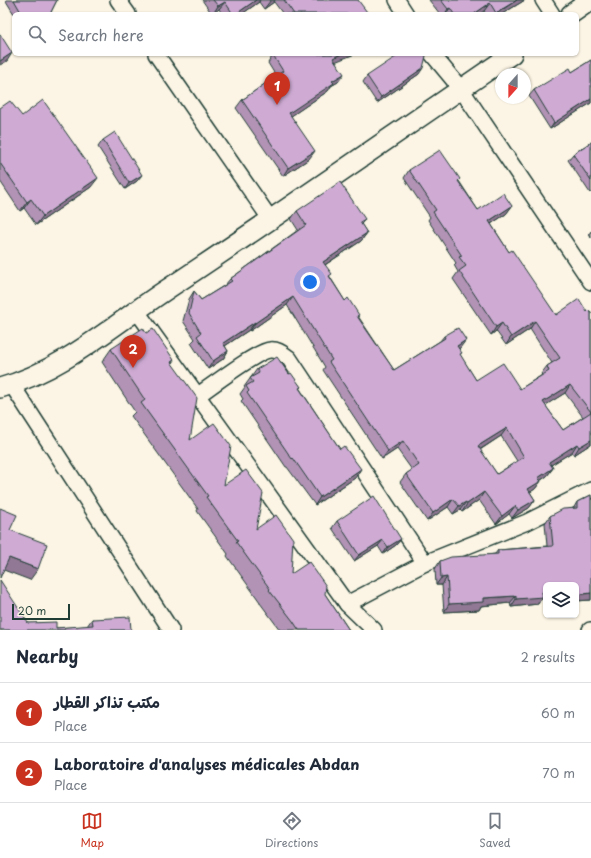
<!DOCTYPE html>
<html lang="en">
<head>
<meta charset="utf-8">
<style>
	body { margin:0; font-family:"Playpen Sans","Playpen Sans Arabic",sans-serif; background:#f2f2f3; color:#1f2937 }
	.controls { position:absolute; right:12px; bottom:12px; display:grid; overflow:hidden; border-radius:6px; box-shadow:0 1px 3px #0004 }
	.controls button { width:36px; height:36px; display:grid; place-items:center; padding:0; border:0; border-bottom:1px solid #e0e1e3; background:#fff; color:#1f2937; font:20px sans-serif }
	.compass { position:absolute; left:495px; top:68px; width:36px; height:36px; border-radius:50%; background:#fff; box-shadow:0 1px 3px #0004; rotate:201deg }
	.scale { position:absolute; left:12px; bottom:10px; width:58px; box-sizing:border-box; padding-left:4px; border:2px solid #1f3d34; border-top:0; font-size:11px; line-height:14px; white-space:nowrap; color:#1f3d34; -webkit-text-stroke:3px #fcf5e5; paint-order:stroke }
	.you { position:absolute; left:310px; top:282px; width:14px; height:14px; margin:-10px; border:3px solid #fff; border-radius:50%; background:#1a73e8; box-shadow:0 0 0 6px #1a73e833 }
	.badge { display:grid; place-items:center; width:26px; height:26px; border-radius:50%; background:#c8321e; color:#fff; font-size:13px; font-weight:700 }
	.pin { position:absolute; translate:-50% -33px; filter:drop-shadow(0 1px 2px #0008) }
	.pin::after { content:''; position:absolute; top:21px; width:14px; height:12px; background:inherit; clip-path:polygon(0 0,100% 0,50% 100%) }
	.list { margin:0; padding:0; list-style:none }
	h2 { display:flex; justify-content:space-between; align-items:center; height:52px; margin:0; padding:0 16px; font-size:17px }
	h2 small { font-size:13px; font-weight:400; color:#747a83 }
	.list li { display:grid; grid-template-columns:26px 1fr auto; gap:12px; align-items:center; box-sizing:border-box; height:60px; padding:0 16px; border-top:1px solid #e0e1e3 }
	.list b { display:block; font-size:15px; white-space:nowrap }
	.list p { margin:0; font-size:13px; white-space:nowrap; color:#747a83 }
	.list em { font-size:13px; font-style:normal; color:#747a83 }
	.icon { flex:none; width:22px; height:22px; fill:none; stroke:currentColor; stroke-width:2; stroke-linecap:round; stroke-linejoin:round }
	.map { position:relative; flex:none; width:591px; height:630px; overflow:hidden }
	.search { position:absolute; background:#fff; box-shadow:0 1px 3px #0004; left:12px; right:12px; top:12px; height:44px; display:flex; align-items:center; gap:10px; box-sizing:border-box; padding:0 14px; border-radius:6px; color:#747a83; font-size:15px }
	.sheet { height:172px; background:#fff }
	nav { display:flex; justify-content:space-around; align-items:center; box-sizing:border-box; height:56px; border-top:1px solid #e0e1e3; background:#fff; font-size:11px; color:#747a83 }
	nav a { display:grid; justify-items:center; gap:2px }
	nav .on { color:#c8321e }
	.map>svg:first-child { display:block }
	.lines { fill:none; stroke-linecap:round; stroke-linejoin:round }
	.minor-casing { stroke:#1f3d34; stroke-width:18 }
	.tertiary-casing { stroke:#1f3d34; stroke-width:22 }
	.minor { stroke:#fcf5e5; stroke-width:15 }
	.tertiary { stroke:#fcf5e5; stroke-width:19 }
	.wall { fill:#b293b6; stroke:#1f3d34; fill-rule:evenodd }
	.shaded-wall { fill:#917894; stroke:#1f3d34 }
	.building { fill:#cfabd4; stroke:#1f3d34; fill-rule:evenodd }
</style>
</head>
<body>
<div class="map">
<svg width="591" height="630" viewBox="0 0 591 630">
	<rect width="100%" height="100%" fill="#fcf5e5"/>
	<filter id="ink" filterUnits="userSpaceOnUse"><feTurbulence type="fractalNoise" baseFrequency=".025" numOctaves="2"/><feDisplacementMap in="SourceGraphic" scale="8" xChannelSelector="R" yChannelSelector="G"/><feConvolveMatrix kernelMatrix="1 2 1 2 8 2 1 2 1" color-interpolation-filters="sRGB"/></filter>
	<g filter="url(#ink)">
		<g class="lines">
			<defs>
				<g id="minor">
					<path d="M118,0L128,14"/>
					<path d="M397,0L406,14"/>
					<path d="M543,0L552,14"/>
					<path d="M156,54L271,220"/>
					<path d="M432,54L461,89L591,282"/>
					<path d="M136,310L347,604L374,630"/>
					<path d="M12,385L171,630"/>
					<path d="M197,396C210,387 257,351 270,350C278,349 283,354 289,358L425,563"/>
					<path d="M347,604L425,563L527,522L591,490"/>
					<path d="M590,630H591"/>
				</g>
				<g id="tertiary">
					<path d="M571,14L591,0"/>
					<path d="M0,388C61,371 111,327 163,292C281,214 396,133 512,54"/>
				</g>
			</defs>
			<use href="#minor" class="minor-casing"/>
			<use href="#tertiary" class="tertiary-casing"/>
			<use href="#minor" class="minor"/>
			<use href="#tertiary" class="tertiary"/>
		</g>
		<g class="wall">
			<path d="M6,0H57L51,12L52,14H14L6,1Z"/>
			<path d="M202,0H358L365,14H283L274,2L264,9L259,2L242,14H222L219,9L212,14Z"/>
			<path d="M429,0H525L502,14H486L484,11L480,14H440Z"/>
			<path d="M273,55L336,62L338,82L331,86L328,91L291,116L309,159L283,176L236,108L242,100L276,76L268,63Z"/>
			<path d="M591,60V103L550,129L529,96L534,90L572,72Z"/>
			<path d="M419,74L377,103L363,82L367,76Z"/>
			<path d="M0,108L22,116L91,187L36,225L24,208L20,211L0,181Z"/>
			<path d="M103,140L137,181L125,189L98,147Z"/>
			<path d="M591,142V192L590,193L568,160L573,154Z"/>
			<path d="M409,170L459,181L478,210L512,206L506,214L491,224L509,252L556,315L587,312L591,313V444L574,455L572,452L551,465L553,468L547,476L540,481H541L535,489L530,492L535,500L529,508L512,518L509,514L496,524L479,500L462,512L460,510L453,514L448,507L427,521L400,482L406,474L412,470L397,449L382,459L323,370L325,367L287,305L250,331L249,330L225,346L228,351L223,359L208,369L191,343L195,339L183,321L189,299L194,291L201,300L225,285L230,279L298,230L291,219L297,211L361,224L367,233L361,241L325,265L330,277L345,301L358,316L394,370L440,341L444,336L460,348L459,349L460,355L476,380L520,389L542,375L541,374L547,366L552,363L530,329L506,345L496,331L491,335L453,279L458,272L454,265L456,263L428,220L430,217L404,178ZM565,393L583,417L563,430L545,405ZM501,436L517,461L497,474L480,450Z"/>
			<path d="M591,231V238L589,234Z"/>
			<path d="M146,333L174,360L172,363L190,440L256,529L291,574L325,594L349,630H280L260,603V602L227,556L228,554L197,511L198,509L131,416L135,412L102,362L111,349Z"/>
			<path d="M257,369L289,374L301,387L299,389L355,478L315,505L287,467H286L241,401L243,399L240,394L245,387H244Z"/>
			<path d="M591,495V600L576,601V585H546V599H541L538,604L511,607L510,603L481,606L479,610L444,612L442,585H436L435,569L440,561L495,554L498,550L547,546L545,523L550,516L573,509L577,502Z"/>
			<path d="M337,521L401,539L396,545L383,554L378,546L354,561L332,528Z"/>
			<path d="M92,619L131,630H0L28,623L56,628L87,626Z"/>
		</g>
		<g class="shaded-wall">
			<path d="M256,0H260L259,2L242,14H236Z"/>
			<path d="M271,0H275L274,2L264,9Z"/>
			<path d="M517,0H525L502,14H496Z"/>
			<path d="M225,2L219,9L213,14L218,6Z"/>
			<path d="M490,3L484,11L480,14H474Z"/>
			<path d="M450,8L446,14H445L448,9Z"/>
			<path d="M12,53L7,61L0,65V61Z"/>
			<path d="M341,54H355L327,65L333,58Z"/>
			<path d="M423,68L419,74L377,103L381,97Z"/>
			<path d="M344,74L338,82L331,86L328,91L284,121L289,113L332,81Z"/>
			<path d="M591,99V103L550,129L554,123Z"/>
			<path d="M315,151L309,159L283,176L288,168Z"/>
			<path d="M142,175L137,181L125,189L129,183Z"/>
			<path d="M98,178L91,187L36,225L43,216Z"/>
			<path d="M31,199L24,208L20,211L27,202Z"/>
			<path d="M512,206L506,214L483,229L489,221Z"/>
			<path d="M365,219L359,227L360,222Z"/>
			<path d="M367,233L361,241L317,270L323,262Z"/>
			<path d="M293,297L287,305L250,331L255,323Z"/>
			<path d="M535,321L530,329L506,345L511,337Z"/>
			<path d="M255,322L249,330L217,351L223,343Z"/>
			<path d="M502,323L496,331L491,335L496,327Z"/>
			<path d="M466,340L460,348L452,354L457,346Z"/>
			<path d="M228,351L223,359L208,369L213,361Z"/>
			<path d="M570,385L565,393L538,410L543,402Z"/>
			<path d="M507,428L501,436L473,454L478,446Z"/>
			<path d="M591,440V444L574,455L579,447Z"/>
			<path d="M403,441L397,449L382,459L388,451Z"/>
			<path d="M577,444L572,452L543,470L549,462Z"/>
			<path d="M553,468L547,476L533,485L538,478Z"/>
			<path d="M361,469L355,478L315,505L320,497Z"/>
			<path d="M541,481L535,489L523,497L528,489Z"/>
			<path d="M484,492L479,500L462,512L467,504Z"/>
			<path d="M453,499L448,507L427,521L433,513Z"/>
			<path d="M535,500L529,508L512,518L518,510Z"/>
			<path d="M466,502L460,510L453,514L459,506Z"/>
			<path d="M515,506L509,514L496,524L502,516Z"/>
			<path d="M401,539L396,545L383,554L388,547Z"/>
			<path d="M383,540L378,546L354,561L359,555Z"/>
			<path d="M9,558L38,569L30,580L1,569Z"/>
			<path d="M447,577L442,585H436L441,578Z"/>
			<path d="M542,592H546V599H541L538,604L511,607L516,599Z"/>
			<path d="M591,593V600L576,601V595Z"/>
			<path d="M516,596L510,603L481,606L479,610L444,612L449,604L484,598Z"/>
		</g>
		<g class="building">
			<path d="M14,0H57L51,12L52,14H22Z"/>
			<path d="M213,0H256L236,14H233L225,2L218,6Z"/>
			<path d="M284,0H358L367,12L364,14H294Z"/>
			<path d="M441,0H517L496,13L490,3L474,14H454L450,8L448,9Z"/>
			<path d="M0,34L12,53L0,61Z"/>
			<path d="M275,54H341L333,58L344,74L332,81L334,83L289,113L315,151L288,168L242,100L283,71L273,55Z"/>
			<path d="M400,54H425L426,56L423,68L381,97L367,76Z"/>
			<path d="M591,60V99L554,123L534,90L570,68L572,72Z"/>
			<path d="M43,100L98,178L43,216L31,199L27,202L0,163V108L10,101L22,116Z"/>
			<path d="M115,132L142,175L129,183L103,140Z"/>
			<path d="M591,142V181L573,154Z"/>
			<path d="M440,150L460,179L458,181L478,210L503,193L512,206L489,221L509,252L512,250L556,315L579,299L587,312L589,310L591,313V412L570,385L543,402L563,430L591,412V440L579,447L577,444L549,462L553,468L538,478L541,481L528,489L535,500L518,510L515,506L502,516L484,492L467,504L466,502L459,506L453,499L433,513L406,474L419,465L403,441L388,451L329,362L332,360L293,297L255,323V322L223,343L228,351L213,361L197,336L201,333L189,313L194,291L201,300L232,281L230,279L306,225L297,211L340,182L365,219L360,222L367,233L323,262L332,274L329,276L345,301L348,298L359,315L357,316L394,370L445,338L444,336L458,328L466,340L457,346L462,353L460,354L476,380L503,363L520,389L549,371L547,366L560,358L535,321L511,337L502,323L496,327L459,271L466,266L459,257L462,256L433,212L436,210L409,170ZM507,428L524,457L497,474L478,446Z"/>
			<path d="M143,328L146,333L153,329L174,360L171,362L197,398L190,440L214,423L231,446L224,485L246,470L263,493L256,529L276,515L293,539L291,574L309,562L326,586L325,594L349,630H299L293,621L269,590L270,589L236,542L238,541L206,497L208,496L141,403L145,400L111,349Z"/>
			<path d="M277,357L289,374L291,373L301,387L299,388L340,449L344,446L361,469L320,497L293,458L292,459L247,393L249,391L246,386L253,382L250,378L259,373L257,369Z"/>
			<path d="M591,495V593L576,595V585H546V592H542L543,597L516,599V596L484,598V602L449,604L447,577L441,578L440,561L451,557L498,554V550L553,546L550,516L563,509L577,508V502Z"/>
			<path d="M374,496L401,539L388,547L383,540L359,555L337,521Z"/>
			<path d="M0,508L17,515L10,530L47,544L38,569L9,558L0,578Z"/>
			<path d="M0,580L28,623L56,622V628L93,625L92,619L130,617L131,630H0Z"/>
		</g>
	</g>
</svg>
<div class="controls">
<button><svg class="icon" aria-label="layers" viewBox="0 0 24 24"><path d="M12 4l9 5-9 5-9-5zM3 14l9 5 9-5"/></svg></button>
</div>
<svg class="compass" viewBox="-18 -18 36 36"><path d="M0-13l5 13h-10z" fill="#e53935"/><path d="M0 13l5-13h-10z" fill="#747a83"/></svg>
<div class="scale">20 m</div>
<div class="you"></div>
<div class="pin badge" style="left:277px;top:105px">1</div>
<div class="pin badge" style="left:133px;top:368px">2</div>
<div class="search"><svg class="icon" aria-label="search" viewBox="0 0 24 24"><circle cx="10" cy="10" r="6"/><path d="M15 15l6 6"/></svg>Search here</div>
</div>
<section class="sheet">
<h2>Nearby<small>2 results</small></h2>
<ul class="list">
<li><span class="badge">1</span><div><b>مكتب تذاكر القطار</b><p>Place</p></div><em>60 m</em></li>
<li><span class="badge">2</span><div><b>Laboratoire d'analyses médicales Abdan</b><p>Place</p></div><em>70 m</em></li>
</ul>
</section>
<nav>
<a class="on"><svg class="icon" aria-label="map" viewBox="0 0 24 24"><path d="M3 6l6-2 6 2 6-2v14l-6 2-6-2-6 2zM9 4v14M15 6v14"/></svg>Map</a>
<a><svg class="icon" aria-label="directions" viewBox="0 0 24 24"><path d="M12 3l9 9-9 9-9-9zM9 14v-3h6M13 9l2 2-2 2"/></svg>Directions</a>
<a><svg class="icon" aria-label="saved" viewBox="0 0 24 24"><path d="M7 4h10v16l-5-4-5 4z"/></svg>Saved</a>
</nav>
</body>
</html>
